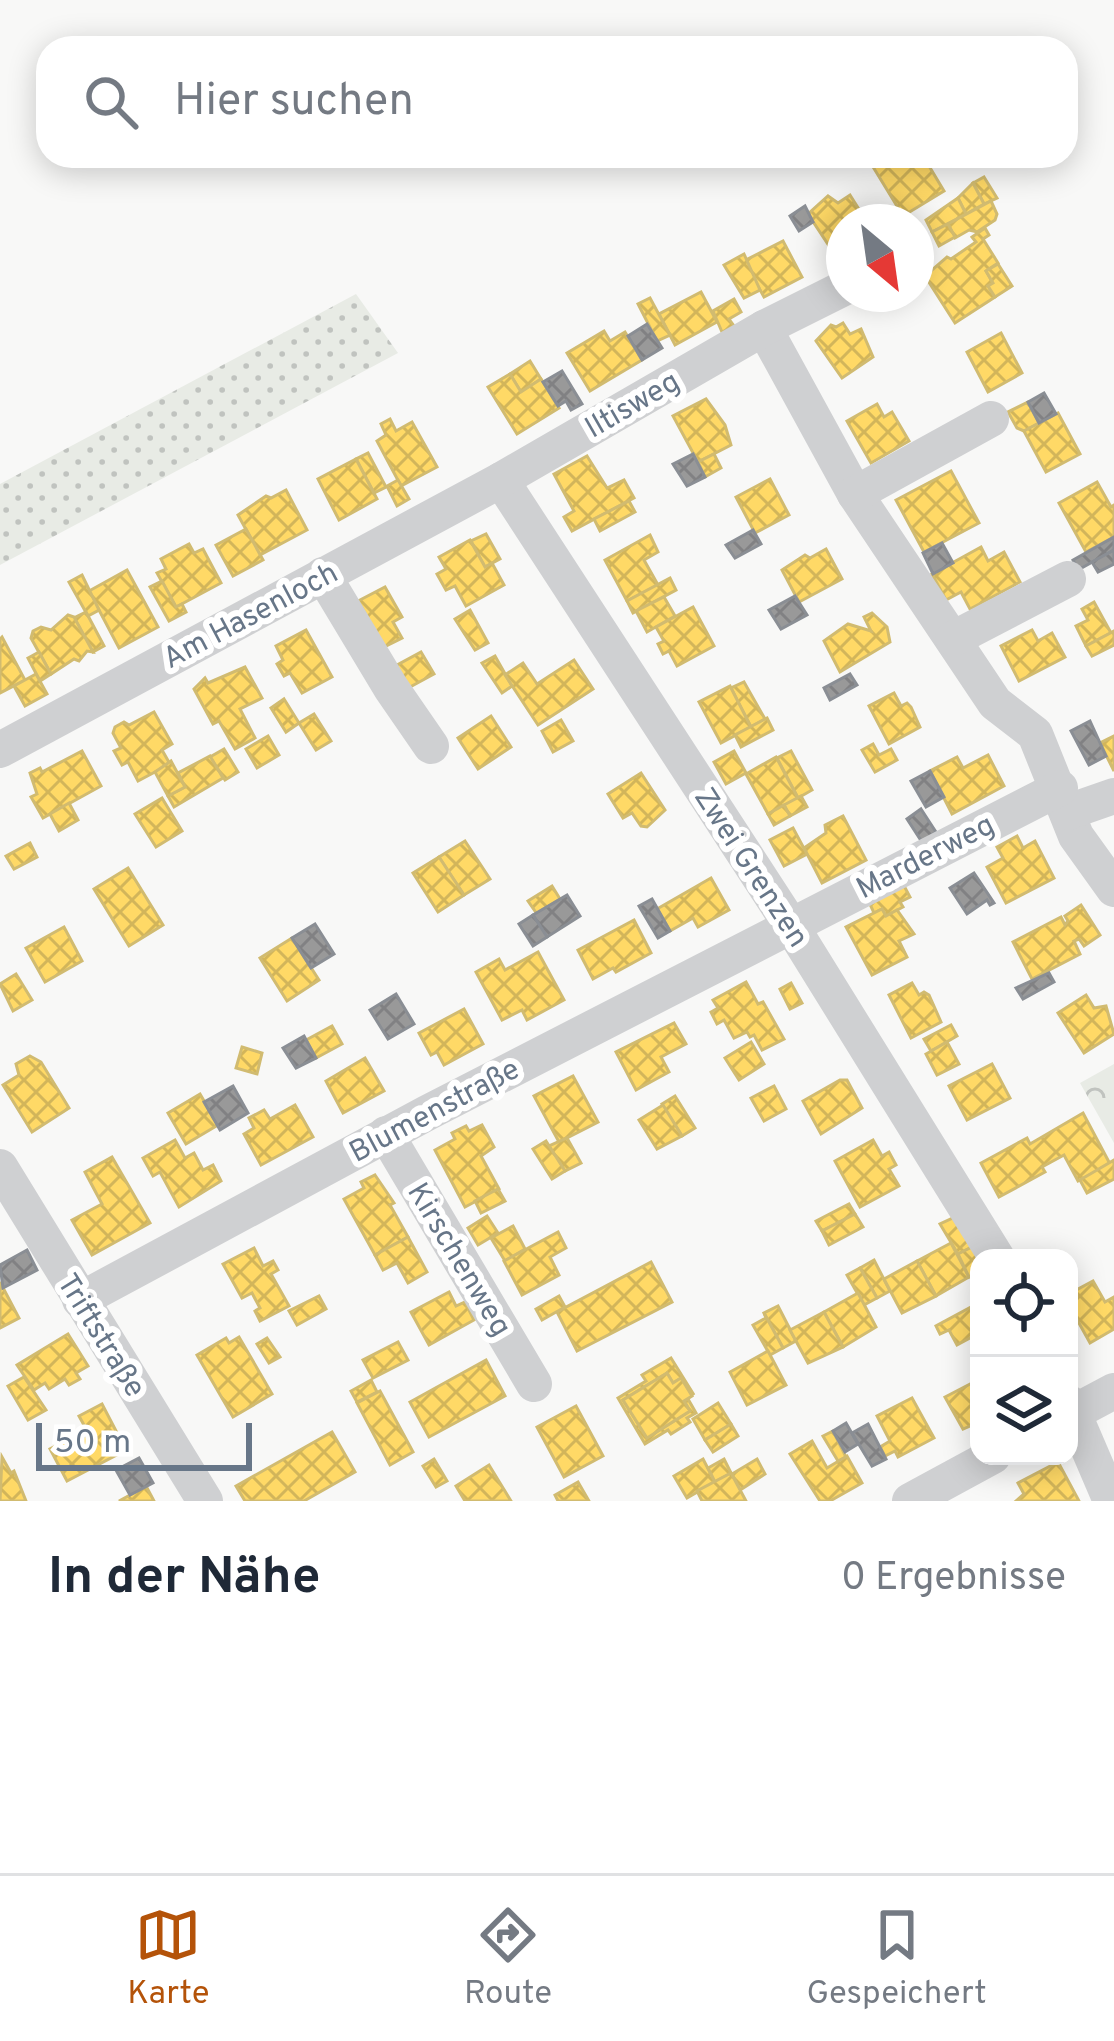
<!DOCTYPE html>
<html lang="de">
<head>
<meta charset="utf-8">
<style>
	body { margin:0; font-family:Overpass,sans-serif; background:#f2f2f3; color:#1f2937 }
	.controls { position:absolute; right:36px; bottom:36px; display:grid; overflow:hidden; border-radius:24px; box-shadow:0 6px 30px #0003 }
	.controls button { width:108px; height:108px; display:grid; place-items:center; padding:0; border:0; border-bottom:3px solid #e0e1e3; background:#fff; color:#1f2937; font:60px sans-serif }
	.compass { position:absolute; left:826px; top:204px; width:108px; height:108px; border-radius:50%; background:#fff; box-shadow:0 6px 30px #0003; rotate:151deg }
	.scale { position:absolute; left:36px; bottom:30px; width:216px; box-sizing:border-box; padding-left:12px; border:6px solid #677688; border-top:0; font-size:33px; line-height:42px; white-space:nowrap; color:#677688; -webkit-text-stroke:9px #fff; paint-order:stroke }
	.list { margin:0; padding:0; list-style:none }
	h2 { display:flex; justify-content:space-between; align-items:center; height:156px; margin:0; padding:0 48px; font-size:51px }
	h2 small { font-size:39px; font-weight:400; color:#747a83 }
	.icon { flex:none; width:66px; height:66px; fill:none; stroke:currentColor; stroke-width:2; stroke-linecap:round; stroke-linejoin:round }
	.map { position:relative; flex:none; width:1114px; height:1501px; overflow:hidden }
	.search { position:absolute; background:#fff; box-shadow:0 6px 30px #0003; left:36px; right:36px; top:36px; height:132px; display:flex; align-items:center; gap:30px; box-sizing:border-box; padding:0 42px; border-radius:36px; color:#747a83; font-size:45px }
	.sheet { height:372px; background:#fff }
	nav { display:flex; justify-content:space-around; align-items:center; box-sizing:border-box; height:168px; border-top:3px solid #e0e1e3; background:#fff; font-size:33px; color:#747a83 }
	nav a { display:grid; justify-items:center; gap:6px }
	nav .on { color:#b45309 }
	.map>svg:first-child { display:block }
	.grass { fill:url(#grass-dots) }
	.park { fill:url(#park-crowns) }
	.homes { fill:url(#homes-cross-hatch); stroke:#d1bb70; stroke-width:3 }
	.industry { fill:url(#industry-cross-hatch); stroke:#8a8e94; stroke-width:3 }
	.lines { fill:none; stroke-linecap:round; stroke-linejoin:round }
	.minor { stroke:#cfd0d2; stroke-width:36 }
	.labels { text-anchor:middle; stroke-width:12; stroke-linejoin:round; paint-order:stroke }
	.street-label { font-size:30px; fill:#677688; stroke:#fff }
</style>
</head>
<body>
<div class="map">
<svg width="1114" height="1501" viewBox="0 0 1114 1501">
	<defs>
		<pattern id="grass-dots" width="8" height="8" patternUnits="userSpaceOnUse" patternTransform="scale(3)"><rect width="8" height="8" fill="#e8ebe5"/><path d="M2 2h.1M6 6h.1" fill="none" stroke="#c0c3bf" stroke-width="1.8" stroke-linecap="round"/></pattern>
		<pattern id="park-crowns" width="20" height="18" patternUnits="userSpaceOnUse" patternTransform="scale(3)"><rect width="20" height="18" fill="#e8ebe5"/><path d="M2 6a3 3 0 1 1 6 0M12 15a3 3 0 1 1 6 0" fill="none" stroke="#c0c3bf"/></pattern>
		<pattern id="homes-cross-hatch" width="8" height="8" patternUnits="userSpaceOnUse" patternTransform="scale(3)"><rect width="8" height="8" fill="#ffd966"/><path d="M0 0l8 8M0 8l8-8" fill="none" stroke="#d2b55a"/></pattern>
		<pattern id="industry-cross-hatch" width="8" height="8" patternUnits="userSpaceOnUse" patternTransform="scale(3)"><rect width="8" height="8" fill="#999"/><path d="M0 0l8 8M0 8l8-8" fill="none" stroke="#818183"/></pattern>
	</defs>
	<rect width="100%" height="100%" fill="#f8f8f7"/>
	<path class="grass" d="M356,294L398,353L0,565V484Z"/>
	<path class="park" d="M1114,1064V1143L1080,1083Z"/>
	<g class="homes">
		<path d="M923,156L944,191L903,216L867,157Z"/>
		<path d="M984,177L997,198L984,204L973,183Z"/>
		<path d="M973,183L984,204L966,214L958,198Z"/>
		<path d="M850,195L867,222H844V258L839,261L808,214L828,196L838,203Z"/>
		<path d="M958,198L966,214L932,232L926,220Z"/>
		<path d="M991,201L997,214L995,220L977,232L969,230L955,238L948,224Z"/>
		<path d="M948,224L955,237L939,246L932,232Z"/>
		<path d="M985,228L989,235L983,239L998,263L986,271L993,283L988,286L995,297L955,323L925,276L947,257L951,259L976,242L972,237Z"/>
		<path d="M783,241L802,277L764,297L744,261Z"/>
		<path d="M744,254L760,290L744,298L724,265Z"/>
		<path d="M998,264L1012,286L995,297L988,286L993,283L986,271Z"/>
		<path d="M701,292L717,322L675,345L659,314Z"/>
		<path d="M650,298L670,335L657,341L638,304Z"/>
		<path d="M734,299L741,312L729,319L734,326L722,332L713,311Z"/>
		<path d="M843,323L850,334L861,329L873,357L842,378L816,341L831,325L836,327Z"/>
		<path d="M604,331L610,341L625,332L642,360L590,391L567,353Z"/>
		<path d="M1001,333L1022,373L988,392L967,352Z"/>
		<path d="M530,361L541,379L521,392L510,374Z"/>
		<path d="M510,374L521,392L541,379L559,408L517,434L488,387Z"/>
		<path d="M706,399L725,425L731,445L698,462L673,416Z"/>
		<path d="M1028,402L1039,423L1024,431L1017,428L1008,412Z"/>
		<path d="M877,404L884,417L892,412L909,441L871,463L847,421Z"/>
		<path d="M1058,413L1080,454L1046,472L1024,431Z"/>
		<path d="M390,419L396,431L412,422L437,467L401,486L377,441L386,435L381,424Z"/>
		<path d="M368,453L386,487L374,493L356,459Z"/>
		<path d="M714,454L721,468L705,477L698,462Z"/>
		<path d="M587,456L607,488L624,480L634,498L572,531L564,517L574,511L554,474Z"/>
		<path d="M356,459L377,499L339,520L318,479Z"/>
		<path d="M951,471L979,523L924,552L896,500Z"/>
		<path d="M770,479L789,515L755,533L736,497Z"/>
		<path d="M398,480L409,499L397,506L387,486Z"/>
		<path d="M1097,482L1111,507L1114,505V537L1086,552L1059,503Z"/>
		<path d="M286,490L307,530L260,555L238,515L266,496L271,498Z"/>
		<path d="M629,501L635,512L600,531L594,519Z"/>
		<path d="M246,529L263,560L233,576L216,545Z"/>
		<path d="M486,534L500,559L485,567L471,541Z"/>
		<path d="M650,535L658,552L644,560L658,585L627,601L605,560Z"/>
		<path d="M470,540L485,567L492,563L504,585L466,606L455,586L446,590L437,574L446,569L439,557Z"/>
		<path d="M189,544L194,553L203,549L221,583L176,607L157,573L166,569L161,559Z"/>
		<path d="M981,547L988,561L1004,552L1020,582L970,609L961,592L946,600L932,574Z"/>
		<path d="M826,549L842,579L799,602L782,570L805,555L810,558Z"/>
		<path d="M127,570L158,627L119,648L89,591Z"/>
		<path d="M82,575L99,610L88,616L69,582Z"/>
		<path d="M670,578L676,590L633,613L627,601Z"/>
		<path d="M162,581L176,607L182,604L186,612L169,621L150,587Z"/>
		<path d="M385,587L402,617L393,622L402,638L384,647L358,601Z"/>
		<path d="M664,597L675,616L647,632L636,611Z"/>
		<path d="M1094,602L1111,633L1086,646L1076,626L1088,620L1082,609Z"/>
		<path d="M693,607L714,646L677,666L669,651L663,654L658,644L664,641L656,627Z"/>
		<path d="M470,610L488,643L475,650L455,619Z"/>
		<path d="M86,612L104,646L93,652L74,618Z"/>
		<path d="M872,613L887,627L890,642L840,672L824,641L848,624L871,631L864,617Z"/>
		<path d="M68,615L74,617L93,652L87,651L79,661L74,659L51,674L31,638L33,631L41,627L51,630Z"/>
		<path d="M306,630L332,677L302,693L290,673L284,676L277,664L283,660L276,646Z"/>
		<path d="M1032,630L1038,641L1052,633L1065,657L1019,681L1001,646Z"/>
		<path d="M1114,631V645L1092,656L1086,646Z"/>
		<path d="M2,637L25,680L0,693V639Z"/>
		<path d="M39,652L51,674L40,681L28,658Z"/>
		<path d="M421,652L434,674L399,693L388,670Z"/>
		<path d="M495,656L512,686L502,693L482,663Z"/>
		<path d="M574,660L593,689L538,725L505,675L523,663L537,684Z"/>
		<path d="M245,667L262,698L240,709L255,738L235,749L219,721L213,724L194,689L205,678L208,683Z"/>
		<path d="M36,674L47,694L25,706L14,686Z"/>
		<path d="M744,682L765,719L751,727L731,688Z"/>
		<path d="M730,686L751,727L721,743L699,702Z"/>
		<path d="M894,693L901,706L907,703L911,707L920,727L889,744L869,706Z"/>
		<path d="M284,699L299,723L286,732L271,708Z"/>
		<path d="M154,712L172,744L162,750L170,764L138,781L128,762L122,765L114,751L121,748L113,733L115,727L124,722L129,725Z"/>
		<path d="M314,714L331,741L316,750L299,723Z"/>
		<path d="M491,716L511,747L478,769L458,738Z"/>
		<path d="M767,718L773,730L741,747L735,735Z"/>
		<path d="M561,720L573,741L553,752L542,731Z"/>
		<path d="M268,736L279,755L257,768L246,749Z"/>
		<path d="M1114,736V771L1100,743Z"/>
		<path d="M873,744L879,755L891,749L897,760L875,772L862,750Z"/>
		<path d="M224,749L238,772L225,780L210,757Z"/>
		<path d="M82,751L101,786L43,818L31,797L37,794L30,773L40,768L42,772Z"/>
		<path d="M734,751L746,773L726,784L714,762Z"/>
		<path d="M791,751L812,790L798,798L777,758Z"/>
		<path d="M988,755L1004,786L952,814L930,771L957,757L963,768Z"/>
		<path d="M210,756L223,778L174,807L168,796L185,787L178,773Z"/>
		<path d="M776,757L798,798L768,814L746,774Z"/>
		<path d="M171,761L185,787L168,796L155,772Z"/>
		<path d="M641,773L665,810L647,827L641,826L632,813L623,818L608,794Z"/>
		<path d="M801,796L807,807L790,816L784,805Z"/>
		<path d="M162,798L182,831L156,847L135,814Z"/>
		<path d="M69,803L78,820L59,831L50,814Z"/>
		<path d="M784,805L790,816L774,825L768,814Z"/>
		<path d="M843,816L866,860L822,883L804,848L826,833L825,825Z"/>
		<path d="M793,828L807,854L784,866L770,840Z"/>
		<path d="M1017,836L1023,848L1035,841L1054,878L1006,903L987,867L1003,858L997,847Z"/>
		<path d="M465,841L490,879L464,895L439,857Z"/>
		<path d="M30,843L37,857L14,869L6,856Z"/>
		<path d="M439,857L464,895L438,912L413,873Z"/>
		<path d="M128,868L163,925L129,946L94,889Z"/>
		<path d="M711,878L729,910L698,927L693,918L670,931L657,909Z"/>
		<path d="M902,882L910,897L900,902L903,907L886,916L882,909L874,913L868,900Z"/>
		<path d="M552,886L560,899L537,914L528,901Z"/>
		<path d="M1081,905L1100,935L1084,946L1079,939L1074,941L1080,954L1032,979L1013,942L1061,917L1065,925L1068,921L1065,916Z"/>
		<path d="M882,909L886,916L897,910L914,934L899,941L907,957L872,975L846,927Z"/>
		<path d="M634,920L651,953L616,972L613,968L593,979L578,950Z"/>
		<path d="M64,927L82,961L45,982L26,948Z"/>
		<path d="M292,938L319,980L287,1001L260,958Z"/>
		<path d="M538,952L564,1000L527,1020L522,1010L502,1020L476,972L499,959L505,970Z"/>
		<path d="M16,974L32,1000L13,1011L0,984Z"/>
		<path d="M746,982L758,1004L763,1002L784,1039L762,1050L754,1035L750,1037L747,1032L734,1038L724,1020L717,1024L711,1012L718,1008L713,1000Z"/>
		<path d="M791,983L802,1003L790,1009L780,989Z"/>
		<path d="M912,983L919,995L924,992L929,995L941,1022L911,1038L889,995Z"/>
		<path d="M1086,995L1094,1008L1106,1006L1114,1034L1084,1053L1058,1013Z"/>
		<path d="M464,1009L483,1044L444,1065L437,1052L431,1055L419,1033Z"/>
		<path d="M674,1023L686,1044L661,1057L669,1072L636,1090L616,1052Z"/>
		<path d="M951,1025L957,1036L931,1051L924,1039Z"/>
		<path d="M332,1026L342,1044L316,1058L306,1040Z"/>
		<path d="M751,1042L764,1064L739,1080L725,1058Z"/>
		<path d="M947,1042L959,1064L937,1075L926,1054Z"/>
		<path d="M242,1047L262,1053L257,1074L236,1068Z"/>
		<path d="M30,1056L41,1062L69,1108L32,1132L3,1085L19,1075L16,1064Z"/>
		<path d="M365,1058L384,1091L343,1113L326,1081Z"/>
		<path d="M992,1064L1010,1098L967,1120L949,1086Z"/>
		<path d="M573,1076L598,1122L559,1142L534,1096Z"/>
		<path d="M840,1080H847L862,1108L821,1134L803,1101Z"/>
		<path d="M774,1086L786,1109L764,1121L751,1098Z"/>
		<path d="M200,1094L218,1125L186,1144L168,1113Z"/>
		<path d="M675,1096L695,1128L682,1136L662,1104Z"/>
		<path d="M295,1105L313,1137L261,1165L244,1134L254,1128L249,1118L264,1110L270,1119Z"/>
		<path d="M663,1105L682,1136L657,1149L639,1120Z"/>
		<path d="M1083,1113L1110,1164L1078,1181L1064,1155L1042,1167L1045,1172L999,1197L981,1163L1027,1138L1030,1144Z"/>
		<path d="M482,1125L494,1147L481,1156L499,1189L465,1207L435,1150L455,1139L452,1133L466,1126L469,1131Z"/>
		<path d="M567,1138L581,1163L565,1171L549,1146Z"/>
		<path d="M175,1140L185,1158L194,1153L203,1170L213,1165L221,1181L179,1207L160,1172L153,1176L143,1158Z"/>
		<path d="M873,1140L882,1156L889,1152L896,1165L889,1169L899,1186L860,1207L835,1161Z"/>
		<path d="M546,1141L565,1171L552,1179L533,1149Z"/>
		<path d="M112,1157L150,1223L92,1255L72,1220L102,1204L85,1172Z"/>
		<path d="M1114,1160V1179L1087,1193L1080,1180Z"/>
		<path d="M375,1175L394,1203L390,1205L408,1237L375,1255L344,1199L364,1188L361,1182Z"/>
		<path d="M498,1189L505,1201L481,1213L475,1201Z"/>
		<path d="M849,1204L855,1214L822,1231L816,1221Z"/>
		<path d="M855,1214L863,1227L829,1245L822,1231Z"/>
		<path d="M487,1216L498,1233L478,1245L468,1228Z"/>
		<path d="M953,1218L972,1247L958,1254L940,1224Z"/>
		<path d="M513,1226L525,1249L505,1261L491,1238Z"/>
		<path d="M558,1232L566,1248L550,1257L559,1275L522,1295L504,1261Z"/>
		<path d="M408,1237L427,1272L408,1283L397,1263L383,1270L375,1255Z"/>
		<path d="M951,1243L969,1277L936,1296L917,1261Z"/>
		<path d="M972,1247L979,1258V1271L969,1277L958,1254Z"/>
		<path d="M254,1248L263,1266L273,1261L278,1270L271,1274L289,1306L260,1321L255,1311L260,1308L252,1293L242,1298L223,1264Z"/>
		<path d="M874,1260L890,1291L877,1298L860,1268Z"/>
		<path d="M917,1261L936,1296L902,1313L884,1279Z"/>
		<path d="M651,1262L672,1302L577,1351L557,1312Z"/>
		<path d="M860,1268L877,1298L864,1305L847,1275Z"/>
		<path d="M1093,1281L1105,1302L1114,1297V1329L1090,1343L1069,1305V1294Z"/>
		<path d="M0,1282L19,1318L0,1328Z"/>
		<path d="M449,1292L456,1306L465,1302L474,1320L429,1345L411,1312Z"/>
		<path d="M858,1293L876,1327L843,1347L824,1312Z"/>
		<path d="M319,1296L326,1309L297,1325L289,1311Z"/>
		<path d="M559,1296L565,1307L542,1320L536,1309Z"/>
		<path d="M778,1306L796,1341L783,1348L764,1313Z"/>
		<path d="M971,1307L979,1321V1333L957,1345L949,1330L940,1334L936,1326Z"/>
		<path d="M824,1312L843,1347L808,1363L790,1330Z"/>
		<path d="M764,1313L783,1348L770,1355L753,1325L766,1318Z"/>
		<path d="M68,1334L88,1366L76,1373L80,1379L69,1385L65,1379L49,1389L45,1383L34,1390L17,1365Z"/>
		<path d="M239,1337L272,1394L233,1417L197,1355L226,1338L229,1343Z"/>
		<path d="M267,1338L280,1357L269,1363L257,1344Z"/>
		<path d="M398,1342L408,1360L373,1378L363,1360Z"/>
		<path d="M768,1351L786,1385L747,1405L730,1372Z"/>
		<path d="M671,1358L694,1395L681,1378L673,1383L667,1373L623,1400L647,1438L690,1411L684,1401L688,1399L696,1413L687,1418L690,1422L671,1434L668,1430L645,1444L618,1398L646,1381L642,1375Z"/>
		<path d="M486,1360L505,1396L429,1437L410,1402Z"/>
		<path d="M667,1373L673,1383L681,1378L692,1396L684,1401L690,1411L647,1438L623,1400Z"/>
		<path d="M24,1377L46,1410L28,1420L8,1386Z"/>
		<path d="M371,1380L377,1392L357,1402L351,1391Z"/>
		<path d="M978,1380L979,1422L963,1429L945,1397Z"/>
		<path d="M380,1391L413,1452L390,1465L357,1403Z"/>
		<path d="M912,1398L934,1438L898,1457L895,1451L885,1456L880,1447L890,1441L877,1416Z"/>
		<path d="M718,1403L731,1424L705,1440L693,1419Z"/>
		<path d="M102,1404L126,1450L67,1481L50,1449L77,1435L80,1439L89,1434L79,1416Z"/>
		<path d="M576,1406L603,1456L564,1477L537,1427Z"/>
		<path d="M731,1424L738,1436L713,1452L705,1440Z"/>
		<path d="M833,1431L846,1457L838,1461L823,1436Z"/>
		<path d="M332,1432L355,1472L304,1501H245L236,1486Z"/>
		<path d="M812,1441L827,1468L847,1456L862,1483L830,1501H820L790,1454Z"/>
		<path d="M2,1457L11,1473L14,1471L26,1501H0Z"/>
		<path d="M434,1459L447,1481L436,1487L423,1466Z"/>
		<path d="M703,1459L715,1482L687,1498L674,1476Z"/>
		<path d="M724,1459L731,1473L715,1482L708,1468Z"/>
		<path d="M757,1459L765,1474L740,1490L732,1474Z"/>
		<path d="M1058,1462L1079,1501H1016L1024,1494L1018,1483Z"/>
		<path d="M489,1465L511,1501H465L456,1486Z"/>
		<path d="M731,1473L746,1501H702L697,1491Z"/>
		<path d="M578,1482L589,1501H558L555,1495Z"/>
		<path d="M146,1486L154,1501H119L130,1495Z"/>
	</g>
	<g class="industry">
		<path d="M805,206L813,222L799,231L790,216Z"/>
		<path d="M647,324L662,348L642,360L628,336Z"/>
		<path d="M562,371L582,404L571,410L566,401L558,406L543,382Z"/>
		<path d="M1044,393L1056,414L1039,423L1028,402Z"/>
		<path d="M693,454L705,477L687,486L673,464Z"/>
		<path d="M753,530L761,544L735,558L726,545Z"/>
		<path d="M1114,537V550L1078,570L1073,560Z"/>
		<path d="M942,543L953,563L933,574L923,553Z"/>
		<path d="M1114,550V564L1098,572L1092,562Z"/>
		<path d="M795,596L807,615L781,629L769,610Z"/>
		<path d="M850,674L857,685L830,700L824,688Z"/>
		<path d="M1090,721L1106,756L1089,765L1071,731Z"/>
		<path d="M930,771L944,797L926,807L911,781Z"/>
		<path d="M921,809L936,832L922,842L907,819Z"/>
		<path d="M974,873L994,903L990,905L987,900L967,914L950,888Z"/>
		<path d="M567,895L580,916L547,937L533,915Z"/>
		<path d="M652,899L670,931L658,938L639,906Z"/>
		<path d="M533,915L547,937L533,946L519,924Z"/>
		<path d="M315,924L334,954L311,968L292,938Z"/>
		<path d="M1049,973L1054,982L1023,999L1016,988Z"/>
		<path d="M396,994L414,1024L388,1039L370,1010Z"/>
		<path d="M304,1036L316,1058L296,1068L283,1048Z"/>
		<path d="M233,1086L248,1113L220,1130L204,1102Z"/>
		<path d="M27,1250L37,1270L3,1288L0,1265Z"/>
		<path d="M846,1423L858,1444L845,1452L833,1431Z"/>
		<path d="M868,1424L886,1459L872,1466L852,1433Z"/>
		<path d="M139,1458L153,1483L130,1495L116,1470Z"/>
	</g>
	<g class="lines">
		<g class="minor">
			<path d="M764,328L855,494L995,703L1035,734L1076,836L1114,889"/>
			<path d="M501,480L790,924L997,1258"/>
			<path d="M855,494L991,419"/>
			<path d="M323,575L391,688L431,746"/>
			<path d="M953,639L1068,579"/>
			<path d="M0,750L501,480L764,328L844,288"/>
			<path d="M1068,812L1114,796"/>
			<path d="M386,1134L534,1384"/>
			<path d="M0,1167L205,1501"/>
			<path d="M80,1300L427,1113L1060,788"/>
			<path d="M1069,1403L1111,1501"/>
			<path d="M1069,1415L1114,1391"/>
			<path d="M910,1501L993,1456"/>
		</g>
	</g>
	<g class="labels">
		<g class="street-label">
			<text transform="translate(632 404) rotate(-30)" y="10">Iltisweg</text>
			<text transform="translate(250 615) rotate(-28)" y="10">Am Hasenloch</text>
			<text transform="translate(925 856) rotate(-27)" y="10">Marderweg</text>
			<text transform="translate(752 867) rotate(57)" y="10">Zwei Grenzen</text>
			<text transform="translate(434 1110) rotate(-28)" y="10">Blumenstraße</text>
			<text transform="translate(460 1259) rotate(59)" y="10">Kirschenweg</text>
			<text transform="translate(102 1335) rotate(58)" y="10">Triftstraße</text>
		</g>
	</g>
</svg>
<div class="controls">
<button><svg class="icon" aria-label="locate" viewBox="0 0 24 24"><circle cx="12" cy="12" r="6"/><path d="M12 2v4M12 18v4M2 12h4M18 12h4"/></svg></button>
<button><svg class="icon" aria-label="layers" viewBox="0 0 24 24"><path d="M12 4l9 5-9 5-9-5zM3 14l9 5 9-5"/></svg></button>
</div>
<svg class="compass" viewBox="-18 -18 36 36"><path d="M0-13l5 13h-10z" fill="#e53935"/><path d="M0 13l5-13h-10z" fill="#747a83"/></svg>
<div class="scale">50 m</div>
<div class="search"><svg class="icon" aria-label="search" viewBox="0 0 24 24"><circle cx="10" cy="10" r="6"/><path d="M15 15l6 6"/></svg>Hier suchen</div>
</div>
<section class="sheet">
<h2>In der Nähe<small>0 Ergebnisse</small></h2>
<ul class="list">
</ul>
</section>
<nav>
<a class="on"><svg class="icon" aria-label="map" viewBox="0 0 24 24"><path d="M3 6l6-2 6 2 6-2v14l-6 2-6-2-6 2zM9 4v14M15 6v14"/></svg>Karte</a>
<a><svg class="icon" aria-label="directions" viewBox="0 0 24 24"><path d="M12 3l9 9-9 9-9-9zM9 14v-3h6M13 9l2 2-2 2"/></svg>Route</a>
<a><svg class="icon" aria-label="saved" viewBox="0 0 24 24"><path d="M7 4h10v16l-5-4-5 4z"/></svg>Gespeichert</a>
</nav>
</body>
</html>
